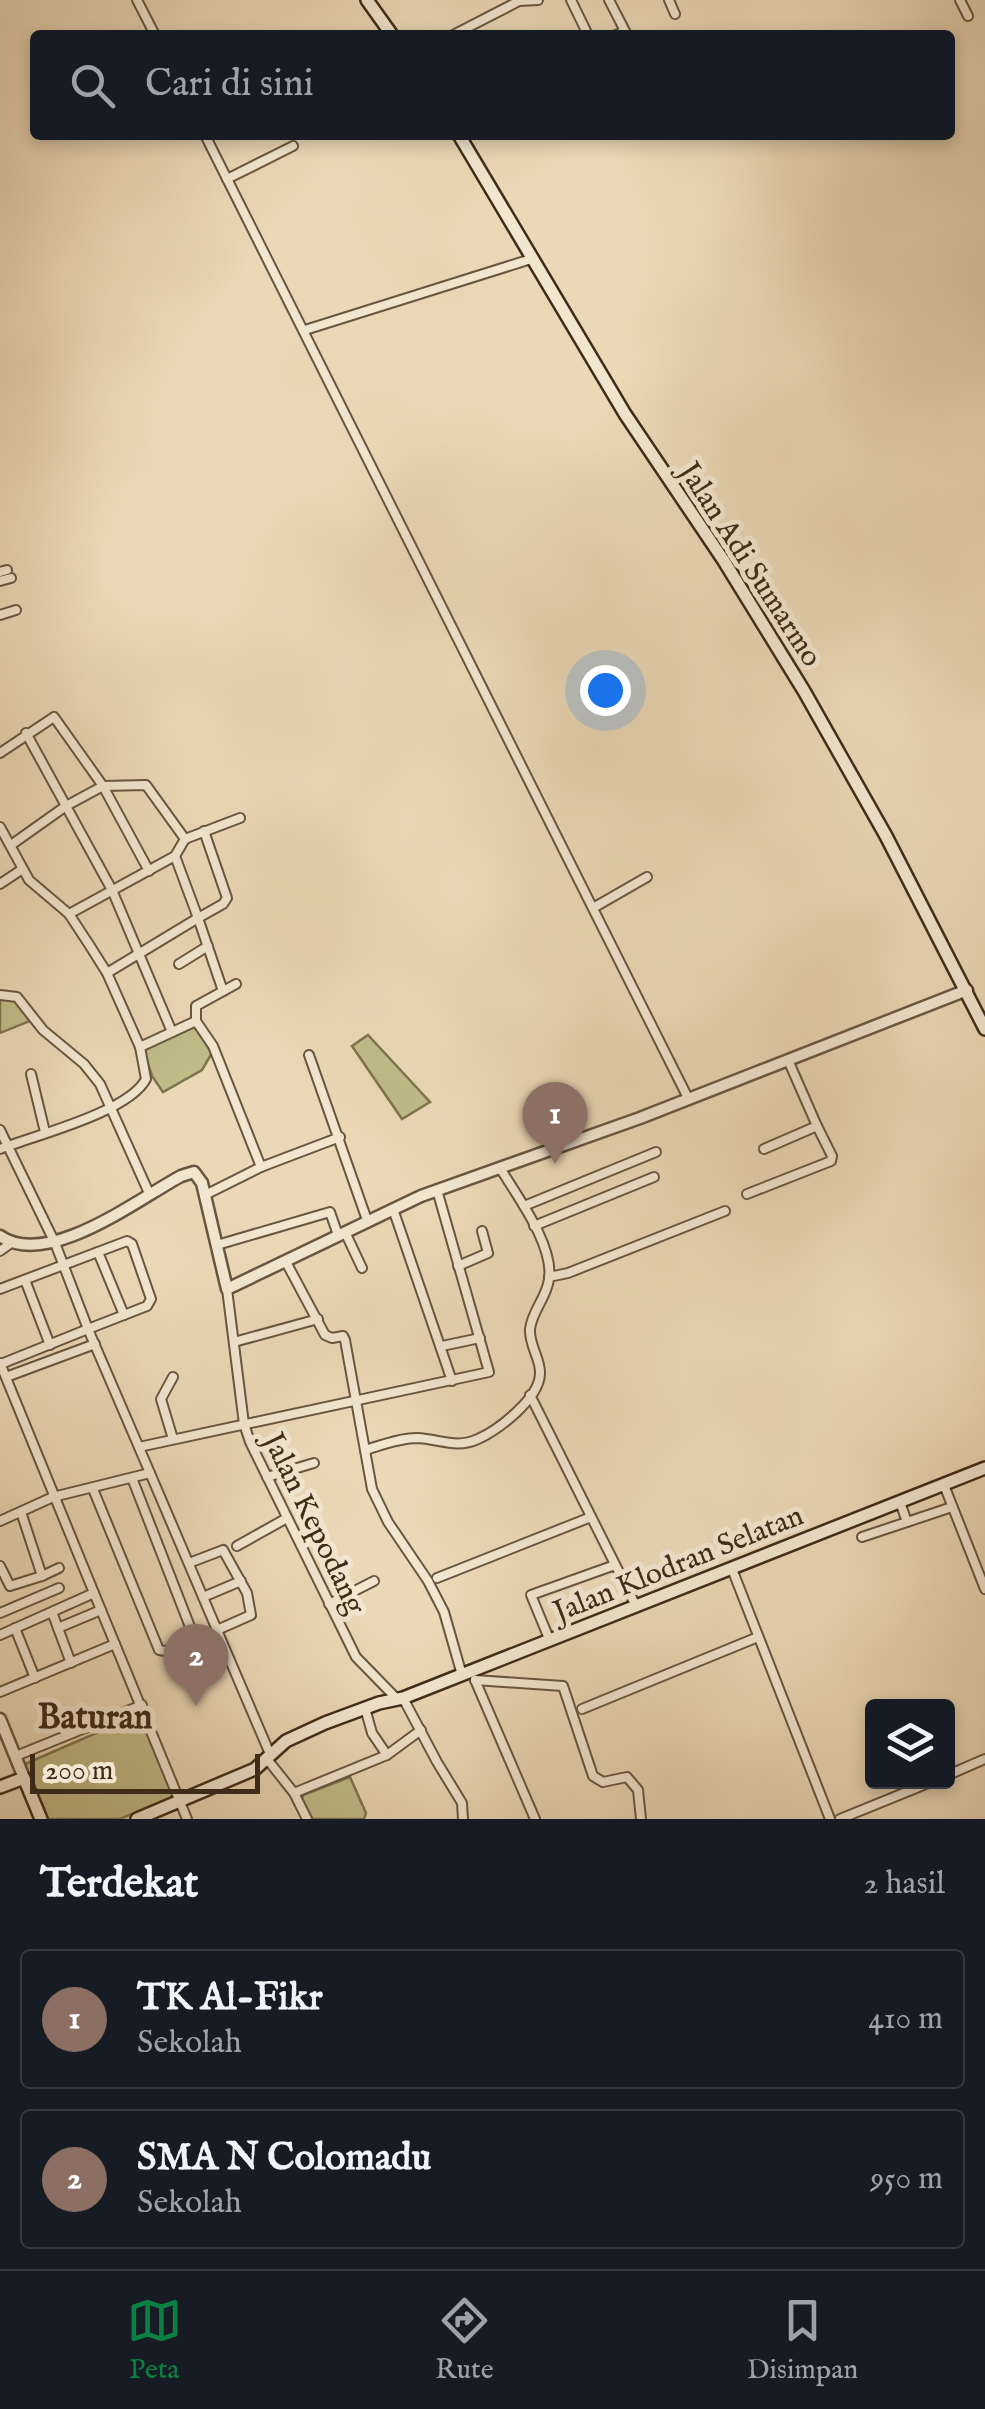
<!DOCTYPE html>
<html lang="id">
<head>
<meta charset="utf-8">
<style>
	body { margin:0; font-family:"IM FELL English",serif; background:#20242c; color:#f1f3f6 }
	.controls { position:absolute; right:30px; bottom:30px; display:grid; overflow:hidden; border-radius:10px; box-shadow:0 5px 15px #0003 }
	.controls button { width:90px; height:90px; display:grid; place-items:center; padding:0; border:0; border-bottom:2px solid #363941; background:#171b24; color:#f1f3f6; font:50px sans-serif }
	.scale { position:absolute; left:30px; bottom:25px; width:230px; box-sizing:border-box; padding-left:10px; border:5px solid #3e2b18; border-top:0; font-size:28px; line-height:35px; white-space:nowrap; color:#3e2b18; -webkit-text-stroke:8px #f2e6d0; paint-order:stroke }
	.you { position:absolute; left:605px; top:690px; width:35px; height:35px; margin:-25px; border:8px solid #fff; border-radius:50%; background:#1a73e8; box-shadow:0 0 0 15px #1a73e833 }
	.badge { display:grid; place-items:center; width:65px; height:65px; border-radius:50%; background:#0b8043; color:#fff; font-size:32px; font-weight:700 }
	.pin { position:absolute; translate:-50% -82px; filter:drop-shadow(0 2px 5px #0008) }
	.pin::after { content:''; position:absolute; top:52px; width:35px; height:30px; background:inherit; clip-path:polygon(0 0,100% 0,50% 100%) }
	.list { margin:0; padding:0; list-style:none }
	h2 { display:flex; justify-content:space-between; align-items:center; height:130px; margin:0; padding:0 40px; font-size:42px }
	h2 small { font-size:32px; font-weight:400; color:#9ea1a6 }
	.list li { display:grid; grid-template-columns:65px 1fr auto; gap:30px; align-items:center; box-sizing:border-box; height:140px; margin:0 20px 20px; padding:0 20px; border:2px solid #363941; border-radius:10px }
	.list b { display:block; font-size:38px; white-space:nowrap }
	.list p { margin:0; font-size:32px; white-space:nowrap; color:#9ea1a6 }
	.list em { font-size:32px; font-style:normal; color:#9ea1a6 }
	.icon { flex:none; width:55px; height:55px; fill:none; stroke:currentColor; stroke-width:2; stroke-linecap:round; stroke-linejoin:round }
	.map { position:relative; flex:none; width:985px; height:1819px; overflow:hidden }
	.search { position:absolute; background:#171b24; box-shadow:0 5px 15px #0003; left:30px; right:30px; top:30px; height:110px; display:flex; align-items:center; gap:25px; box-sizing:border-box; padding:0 35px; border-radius:10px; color:#9ea1a6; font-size:38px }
	.sheet { height:450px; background:#171b24 }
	nav { display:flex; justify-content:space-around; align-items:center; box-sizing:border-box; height:140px; border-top:2px solid #363941; background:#171b24; font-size:28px; color:#9ea1a6 }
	nav a { display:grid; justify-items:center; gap:5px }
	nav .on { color:#0b8043 }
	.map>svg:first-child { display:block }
	.green { fill:#c0bc88; stroke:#7f7450; stroke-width:2.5 }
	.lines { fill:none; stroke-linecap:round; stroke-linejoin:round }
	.minor-casing { stroke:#695640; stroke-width:12 }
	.tertiary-casing { stroke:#695640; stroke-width:15 }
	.secondary-casing { stroke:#3e2b18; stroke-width:16 }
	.minor { stroke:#f2e6d0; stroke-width:8 }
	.tertiary { stroke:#f2e6d0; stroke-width:10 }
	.secondary { stroke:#f2e6d0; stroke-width:11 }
	.labels { text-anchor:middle; stroke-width:10; stroke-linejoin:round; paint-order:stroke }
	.street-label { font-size:30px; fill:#3e2b18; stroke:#f2e6d0 }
	.quarter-label { font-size:35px; font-weight:bold; fill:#3e2b18; stroke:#f2e6d0 }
</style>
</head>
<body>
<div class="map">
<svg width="985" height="1819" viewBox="0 0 985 1819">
	<rect width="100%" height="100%" fill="#ebd8b6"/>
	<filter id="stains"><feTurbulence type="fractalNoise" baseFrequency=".002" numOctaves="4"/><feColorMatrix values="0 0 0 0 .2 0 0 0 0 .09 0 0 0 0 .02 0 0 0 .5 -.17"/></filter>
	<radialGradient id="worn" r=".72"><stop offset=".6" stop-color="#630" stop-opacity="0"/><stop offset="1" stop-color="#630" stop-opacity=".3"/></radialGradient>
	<g class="green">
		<path d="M0,996L13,998L30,1021L0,1033Z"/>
		<path d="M194,1026L212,1053L202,1070L163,1092L152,1076L143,1049Z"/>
		<path d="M368,1035L430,1102L402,1119L352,1046Z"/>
		<path d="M140,1714L175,1796L120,1819H48L25,1764Z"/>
		<path d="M350,1777L366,1813L364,1819H312L302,1799L303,1795Z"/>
	</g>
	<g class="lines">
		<defs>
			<g id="minor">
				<path d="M137,0L155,35"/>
				<path d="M571,0L588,35"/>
				<path d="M609,0L625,31L616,35"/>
				<path d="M669,0L675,14"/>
				<path d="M960,0L968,16"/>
				<path d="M453,35L519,1L538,0"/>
				<path d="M205,135L688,1098"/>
				<path d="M227,179L293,146"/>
				<path d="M305,330L531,259"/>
				<path d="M0,572L7,570"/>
				<path d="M0,581L11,578"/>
				<path d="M0,615L16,610"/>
				<path d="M26,733L112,890L172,1032"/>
				<path d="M0,753L54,717L103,786L146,785L185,839L240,818"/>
				<path d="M0,827L29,880L69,914L90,946L107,973L140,1047"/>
				<path d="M185,839L175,856L198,918L223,904L227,898L204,831"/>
				<path d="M11,845L66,806L103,786L149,871"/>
				<path d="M0,884L21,870"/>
				<path d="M593,908L647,877"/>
				<path d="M69,914L175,856"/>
				<path d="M179,964L208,946"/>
				<path d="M107,973L198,918L223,991"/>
				<path d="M0,995L17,997L43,1030L84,1064L100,1084L149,1193"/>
				<path d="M196,1021V1006L236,984"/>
				<path d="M309,1055L367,1220"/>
				<path d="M31,1074L45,1132"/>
				<path d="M0,1130L55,1243L88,1329L147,1306L151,1299L132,1244L127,1241L0,1289"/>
				<path d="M0,1149C36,1135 129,1112 146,1079L140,1047L196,1021L213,1046L261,1167"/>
				<path d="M764,1149L817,1126L788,1060"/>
				<path d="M747,1194L831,1161L832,1156L817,1126"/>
				<path d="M205,1195L261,1167L340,1137"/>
				<path d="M524,1206L656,1152"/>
				<path d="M393,1209L452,1381"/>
				<path d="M534,1226L654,1177"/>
				<path d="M345,1232L362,1268"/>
				<path d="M217,1245L330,1212L338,1235"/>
				<path d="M0,1251L11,1243"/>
				<path d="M98,1252L124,1315"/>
				<path d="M286,1262L325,1335L332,1338L343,1336L345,1340L372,1489L388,1522L428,1581L444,1612L462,1675"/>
				<path d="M458,1266L488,1253L482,1231"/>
				<path d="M549,1277L568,1273L725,1211"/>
				<path d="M25,1280L50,1345"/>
				<path d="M227,1289L244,1424L250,1442L356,1657L396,1698"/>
				<path d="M234,1342L318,1319"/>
				<path d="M442,1346L480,1338"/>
				<path d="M0,1363L94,1593L0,1635"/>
				<path d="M6,1377L95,1344"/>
				<path d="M530,1395L636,1606"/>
				<path d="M173,1439L161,1399L173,1377"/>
				<path d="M139,1447L489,1372L437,1190"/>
				<path d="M365,1450C382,1445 400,1438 417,1438C440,1439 456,1449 478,1439C498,1430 539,1399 540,1374C541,1359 529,1346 530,1329C532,1311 547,1297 549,1279C554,1245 517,1196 500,1168"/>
				<path d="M150,1473L217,1630L251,1615L247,1593L223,1550L189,1563"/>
				<path d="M267,1477L314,1463"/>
				<path d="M944,1485L985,1589"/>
				<path d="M93,1489L159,1650C169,1653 188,1646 194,1637L132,1478"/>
				<path d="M0,1521L53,1497L150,1473L88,1329L1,1364"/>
				<path d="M907,1522L952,1507"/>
				<path d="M862,1537L907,1522L900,1502"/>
				<path d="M237,1546L287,1518"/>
				<path d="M0,1566L10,1586L42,1576L21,1512"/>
				<path d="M732,1569L830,1819"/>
				<path d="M42,1576L59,1568"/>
				<path d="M437,1578L591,1517"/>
				<path d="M203,1597L241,1581"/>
				<path d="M329,1604L374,1581"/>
				<path d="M52,1612L71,1663"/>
				<path d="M0,1613L59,1588"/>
				<path d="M15,1628L35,1678"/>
				<path d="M58,1628L101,1610"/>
				<path d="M217,1630L270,1754"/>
				<path d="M550,1641L531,1595L615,1565"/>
				<path d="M115,1644L187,1819"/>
				<path d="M475,1680L563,1686L593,1776L603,1782L627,1777L638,1790L641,1819"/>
				<path d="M475,1680L535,1819"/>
				<path d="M0,1692L115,1644L94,1593"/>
				<path d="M403,1698L437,1762L462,1803L463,1819"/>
				<path d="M365,1708L372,1733L387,1755"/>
				<path d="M582,1709L758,1637"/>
				<path d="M16,1756L142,1705"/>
				<path d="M267,1759L294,1793L307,1819"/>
				<path d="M948,1775L985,1759"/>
				<path d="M294,1793L387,1755L421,1730"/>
				<path d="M840,1819L931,1782"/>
			</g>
			<g id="tertiary">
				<path d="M0,1236C47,1269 137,1200 181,1176L194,1172L202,1183L227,1289L421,1196L640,1118L967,990"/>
				<path d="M0,1719L24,1778"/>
			</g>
			<g id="secondary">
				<path d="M367,0L392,35"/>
				<path d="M459,135L625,414L724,561L804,691L886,836L985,1029"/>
				<path d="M0,1787L24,1778L41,1819"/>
				<path d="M137,1819L255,1769L286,1741L325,1723L379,1703L403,1698L985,1468"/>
			</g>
		</defs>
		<use href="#minor" class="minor-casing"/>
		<use href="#tertiary" class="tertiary-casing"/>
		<use href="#secondary" class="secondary-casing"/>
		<use href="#minor" class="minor"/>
		<use href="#tertiary" class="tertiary"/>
		<use href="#secondary" class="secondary"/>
	</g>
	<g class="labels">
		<g class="street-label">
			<text transform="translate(751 564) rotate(57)" y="10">Jalan Adi Sumarmo</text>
			<text transform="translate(315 1523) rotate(64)" y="10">Jalan Kepodang</text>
			<text transform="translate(678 1563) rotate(-22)" y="10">Jalan Klodran Selatan</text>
		</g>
		<g class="quarter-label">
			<text x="95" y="1728">Baturan</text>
		</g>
	</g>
	<rect width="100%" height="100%" filter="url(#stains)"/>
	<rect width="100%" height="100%" fill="url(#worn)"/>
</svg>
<div class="controls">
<button><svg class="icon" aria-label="layers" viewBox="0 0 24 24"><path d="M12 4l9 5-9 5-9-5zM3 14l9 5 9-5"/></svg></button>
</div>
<div class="scale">200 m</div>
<div class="you"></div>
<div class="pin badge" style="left:555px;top:1164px;background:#8d6e63">1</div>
<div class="pin badge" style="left:196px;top:1706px;background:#8d6e63">2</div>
<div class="search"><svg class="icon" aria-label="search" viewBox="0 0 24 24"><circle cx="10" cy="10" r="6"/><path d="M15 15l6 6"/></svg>Cari di sini</div>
</div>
<section class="sheet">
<h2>Terdekat<small>2 hasil</small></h2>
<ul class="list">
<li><span class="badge" style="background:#8d6e63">1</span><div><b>TK Al-Fikr</b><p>Sekolah</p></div><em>410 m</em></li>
<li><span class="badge" style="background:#8d6e63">2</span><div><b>SMA N Colomadu</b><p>Sekolah</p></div><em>950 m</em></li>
</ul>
</section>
<nav>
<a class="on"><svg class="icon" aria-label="map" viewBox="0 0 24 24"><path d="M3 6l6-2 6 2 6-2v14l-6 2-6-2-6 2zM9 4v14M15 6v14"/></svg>Peta</a>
<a><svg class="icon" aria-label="directions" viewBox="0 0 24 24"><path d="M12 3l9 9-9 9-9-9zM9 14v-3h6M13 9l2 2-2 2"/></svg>Rute</a>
<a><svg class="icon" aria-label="saved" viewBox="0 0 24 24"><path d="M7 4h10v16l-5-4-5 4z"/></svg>Disimpan</a>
</nav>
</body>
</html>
